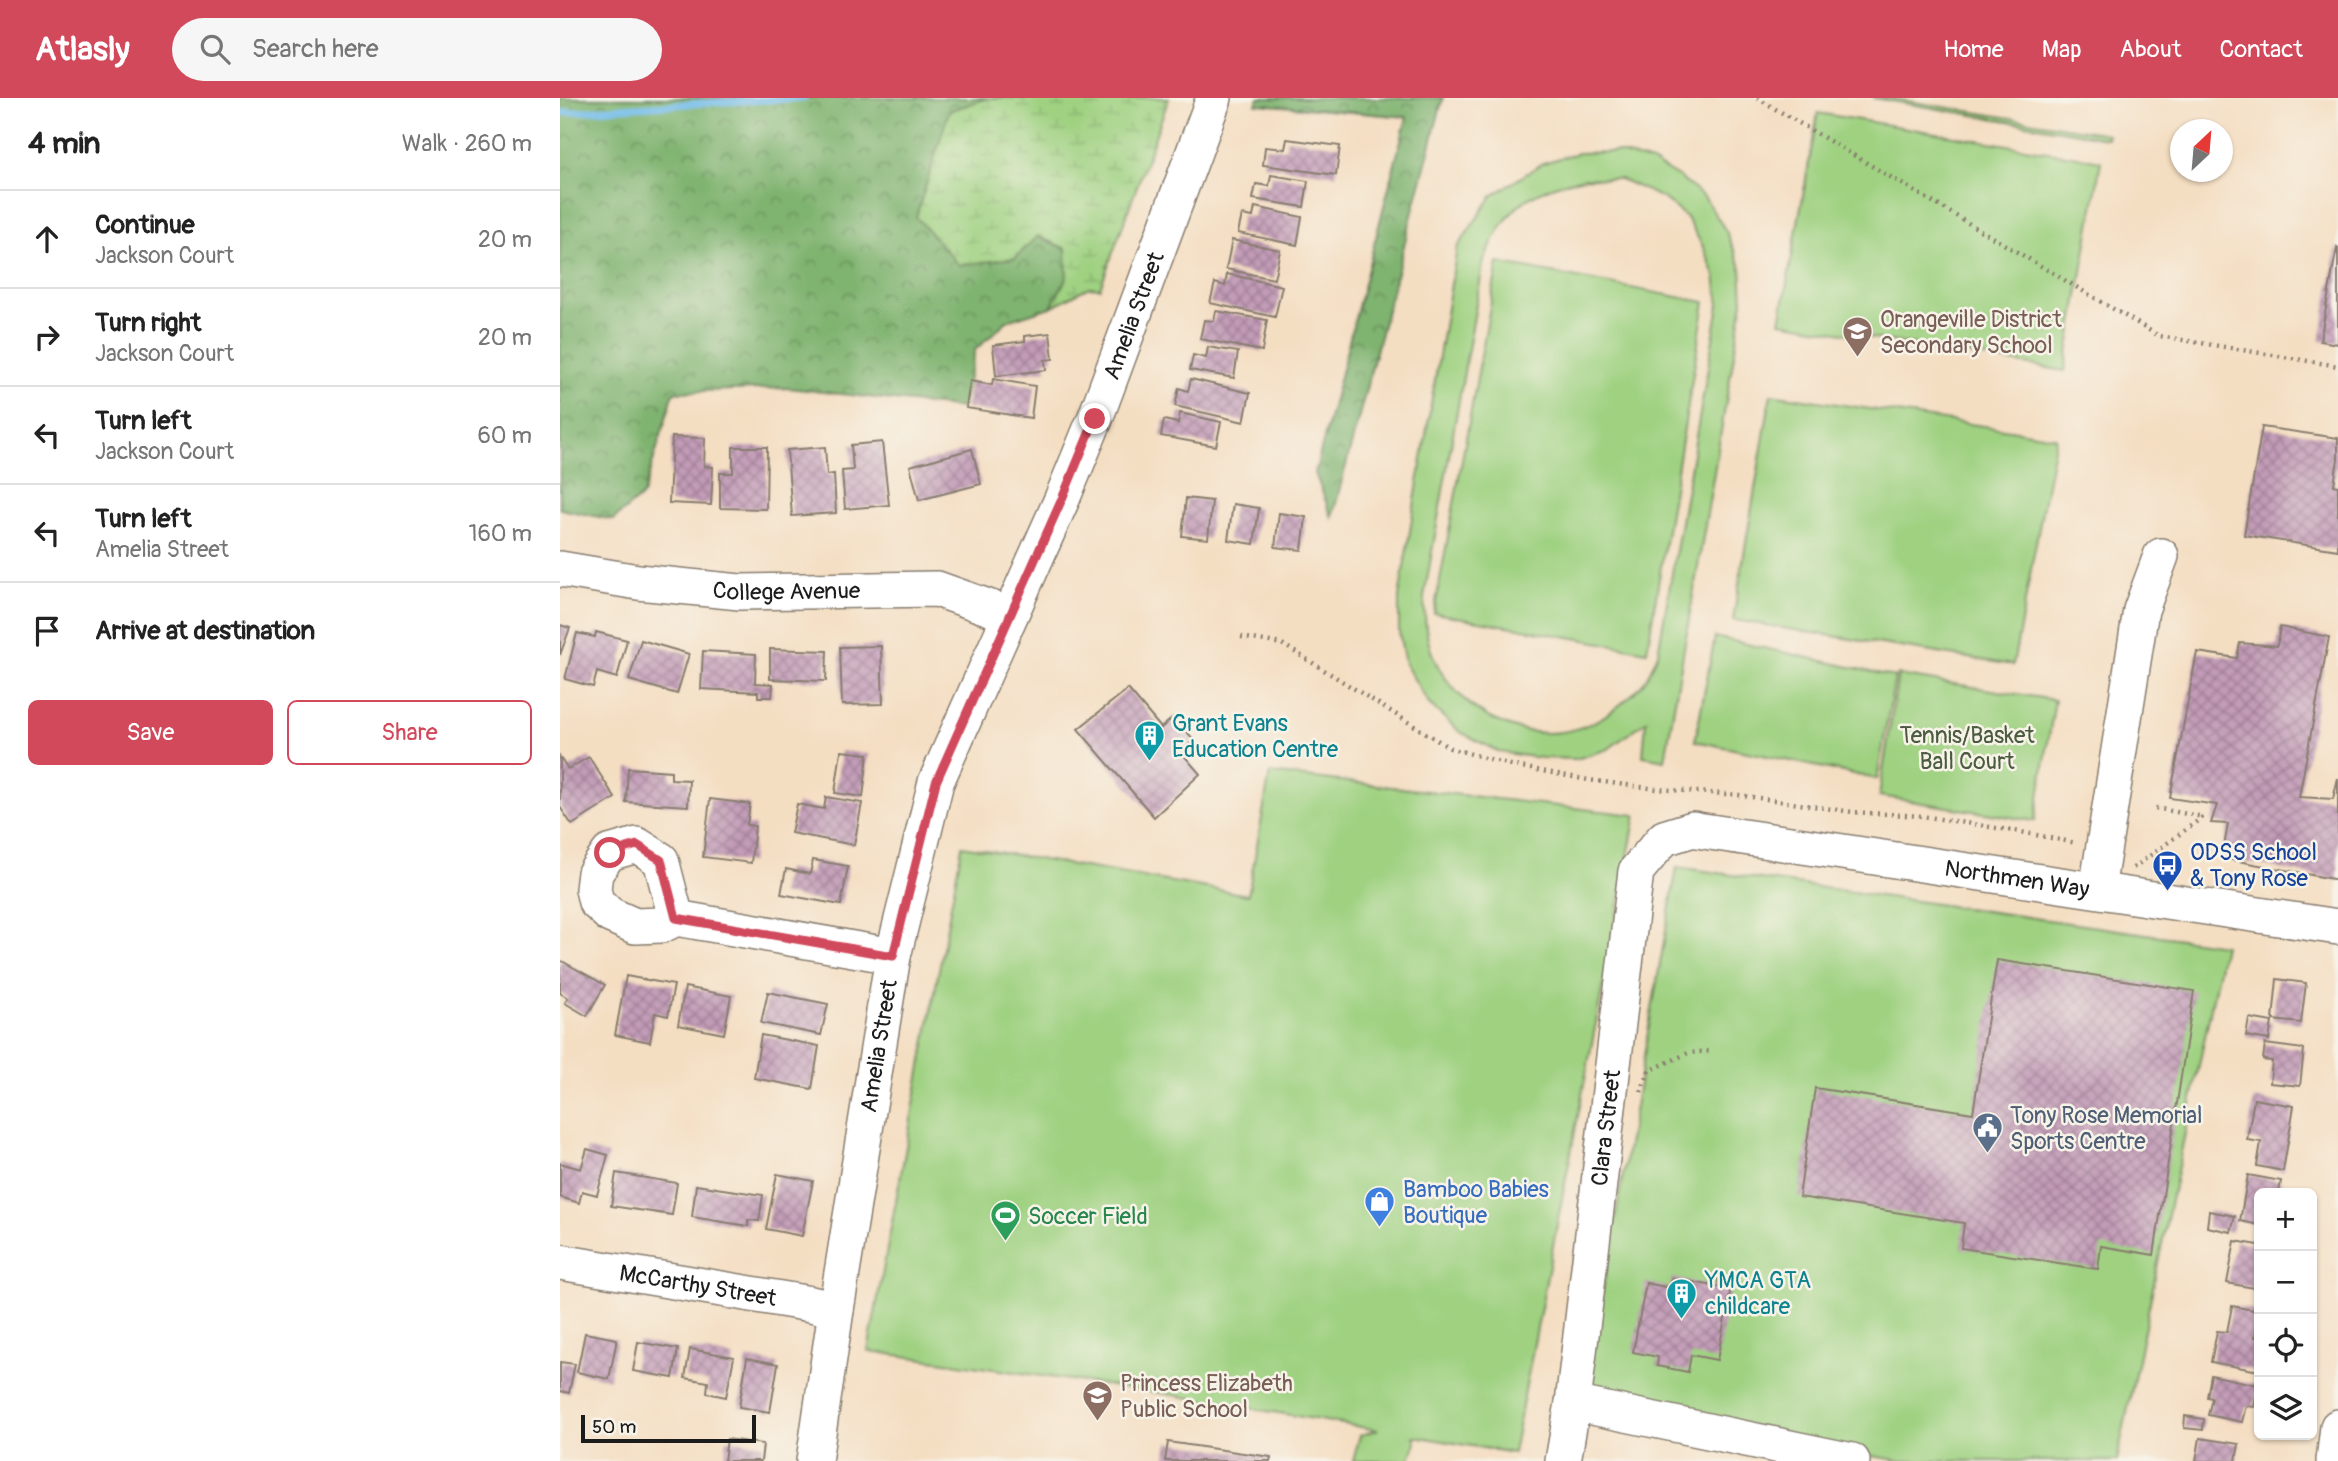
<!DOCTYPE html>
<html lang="en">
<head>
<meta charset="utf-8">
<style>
	body { margin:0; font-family:Pangolin,sans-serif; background:#f6f6f6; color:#222 }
	.controls { position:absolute; right:21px; bottom:21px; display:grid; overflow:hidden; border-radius:10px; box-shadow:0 2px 5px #0004 }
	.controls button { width:63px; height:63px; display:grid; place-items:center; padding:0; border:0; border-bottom:2px solid #e0e0e0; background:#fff; color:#222; font:35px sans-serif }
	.compass { position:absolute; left:1610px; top:21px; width:63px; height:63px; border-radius:50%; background:#fff; box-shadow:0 2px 5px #0004; rotate:26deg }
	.scale { position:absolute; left:21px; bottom:18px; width:175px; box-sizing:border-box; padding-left:7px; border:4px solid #1c1c1c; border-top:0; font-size:19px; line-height:24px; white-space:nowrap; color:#1c1c1c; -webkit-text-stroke:5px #f7f3e8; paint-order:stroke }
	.stop { position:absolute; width:21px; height:21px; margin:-16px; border:5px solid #d1495b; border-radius:50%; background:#fff }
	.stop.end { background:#d1495b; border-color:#fff; box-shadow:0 2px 7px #0008 }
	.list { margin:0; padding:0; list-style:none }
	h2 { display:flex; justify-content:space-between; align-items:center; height:91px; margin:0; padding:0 28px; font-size:30px }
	h2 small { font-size:23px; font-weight:400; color:#767676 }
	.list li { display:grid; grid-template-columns:46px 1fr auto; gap:21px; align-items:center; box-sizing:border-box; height:98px; padding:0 28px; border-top:2px solid #e0e0e0 }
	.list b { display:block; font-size:26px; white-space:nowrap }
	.list p { margin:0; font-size:23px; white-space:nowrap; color:#767676 }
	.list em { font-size:23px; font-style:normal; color:#767676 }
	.actions { display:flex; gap:14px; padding:21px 28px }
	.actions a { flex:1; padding:16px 0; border:2px solid #d1495b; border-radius:10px; text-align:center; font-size:24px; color:#d1495b }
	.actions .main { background:#d1495b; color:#fff }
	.icon { flex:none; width:38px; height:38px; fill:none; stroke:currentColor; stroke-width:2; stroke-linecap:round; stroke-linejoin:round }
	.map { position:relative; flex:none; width:1778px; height:1363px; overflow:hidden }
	header { display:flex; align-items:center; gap:42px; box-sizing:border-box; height:98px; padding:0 35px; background:#d1495b; color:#fff }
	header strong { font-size:33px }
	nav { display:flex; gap:38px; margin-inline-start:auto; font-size:24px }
	.search { width:490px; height:63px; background:#f6f6f6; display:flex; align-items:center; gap:18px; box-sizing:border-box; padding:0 24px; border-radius:38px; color:#767676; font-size:26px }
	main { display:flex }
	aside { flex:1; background:#fff }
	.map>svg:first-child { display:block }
	.green { fill:#9fd181; stroke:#5e764e; stroke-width:2; fill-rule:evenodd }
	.forest { fill:url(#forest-crowns); stroke:#4e6846; stroke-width:2 }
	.wetland { fill:url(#wetland-marsh); stroke:#5e764e; stroke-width:2 }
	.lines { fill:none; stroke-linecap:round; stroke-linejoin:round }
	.stream { stroke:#71bcea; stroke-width:7 }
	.building { fill:url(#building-cross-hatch) }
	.minor-casing { stroke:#887d6f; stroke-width:38 }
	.path { stroke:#887d6f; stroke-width:4.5; stroke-dasharray:2 5; stroke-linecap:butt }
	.minor { stroke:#fff; stroke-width:35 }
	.route { stroke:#d1495b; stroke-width:9 }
	.labels { text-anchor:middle; stroke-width:5; stroke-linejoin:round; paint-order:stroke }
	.street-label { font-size:23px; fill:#1c1c1c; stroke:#f7f3e8 }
	.education-label { font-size:23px; fill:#785e54; stroke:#f7f3e8; text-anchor:start }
	.culture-label { font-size:23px; fill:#0d838f; stroke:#f7f3e8; text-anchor:start }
	.park-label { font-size:23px; fill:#4a5b3f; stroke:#f7f3e8 }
	.transit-label { font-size:23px; fill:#164399; stroke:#f7f3e8; text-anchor:start }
	.service-label { font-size:23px; fill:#4e5e75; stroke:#f7f3e8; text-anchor:start }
	.shop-label { font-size:23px; fill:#366cbe; stroke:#f7f3e8; text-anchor:start }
	.leisure-label { font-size:23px; fill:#27864d; stroke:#f7f3e8; text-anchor:start }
</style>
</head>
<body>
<header>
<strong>Atlasly</strong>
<div class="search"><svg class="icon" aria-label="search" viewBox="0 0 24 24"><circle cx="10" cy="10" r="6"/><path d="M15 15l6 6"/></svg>Search here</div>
<nav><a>Home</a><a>Map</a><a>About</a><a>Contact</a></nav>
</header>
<main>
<aside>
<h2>4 min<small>Walk · 260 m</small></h2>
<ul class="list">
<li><svg class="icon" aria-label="ahead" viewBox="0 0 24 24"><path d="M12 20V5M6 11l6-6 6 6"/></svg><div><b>Continue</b><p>Jackson Court</p></div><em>20 m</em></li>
<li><svg class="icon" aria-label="right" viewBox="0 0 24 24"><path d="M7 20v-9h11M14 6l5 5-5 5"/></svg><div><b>Turn right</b><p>Jackson Court</p></div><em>20 m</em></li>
<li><svg class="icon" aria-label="left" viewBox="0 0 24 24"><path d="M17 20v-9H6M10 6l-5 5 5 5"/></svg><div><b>Turn left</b><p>Jackson Court</p></div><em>60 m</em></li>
<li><svg class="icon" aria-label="left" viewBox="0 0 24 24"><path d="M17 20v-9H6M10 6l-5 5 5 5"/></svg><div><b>Turn left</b><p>Amelia Street</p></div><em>160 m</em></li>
<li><svg class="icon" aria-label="arrive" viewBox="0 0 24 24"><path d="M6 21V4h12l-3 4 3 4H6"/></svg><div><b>Arrive at destination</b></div></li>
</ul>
<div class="actions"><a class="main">Save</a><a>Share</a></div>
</aside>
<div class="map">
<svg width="1778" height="1363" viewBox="0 0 1778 1363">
	<defs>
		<pattern id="forest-crowns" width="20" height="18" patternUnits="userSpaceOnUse" patternTransform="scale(1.75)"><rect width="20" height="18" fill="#7fb36f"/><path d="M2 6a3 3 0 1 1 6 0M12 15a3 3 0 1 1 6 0" fill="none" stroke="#67915a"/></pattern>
		<pattern id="wetland-marsh" width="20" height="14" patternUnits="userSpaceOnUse" patternTransform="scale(1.75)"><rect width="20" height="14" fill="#9fd181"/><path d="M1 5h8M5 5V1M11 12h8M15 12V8" fill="none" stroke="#88b36f"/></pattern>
		<pattern id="building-cross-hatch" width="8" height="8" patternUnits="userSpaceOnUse" patternTransform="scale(1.75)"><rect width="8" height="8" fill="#c39cb8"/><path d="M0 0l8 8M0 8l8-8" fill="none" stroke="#9e7e95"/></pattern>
	</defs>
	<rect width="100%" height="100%" fill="#f7f3e8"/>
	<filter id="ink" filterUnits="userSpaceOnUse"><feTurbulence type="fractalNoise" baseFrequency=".0143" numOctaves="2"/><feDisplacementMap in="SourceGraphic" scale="14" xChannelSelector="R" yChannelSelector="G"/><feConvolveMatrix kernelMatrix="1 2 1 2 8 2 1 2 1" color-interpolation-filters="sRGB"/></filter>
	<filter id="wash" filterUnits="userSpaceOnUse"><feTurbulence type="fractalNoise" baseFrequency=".00686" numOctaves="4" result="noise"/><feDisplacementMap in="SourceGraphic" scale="28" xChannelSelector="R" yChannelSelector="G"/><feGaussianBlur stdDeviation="1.57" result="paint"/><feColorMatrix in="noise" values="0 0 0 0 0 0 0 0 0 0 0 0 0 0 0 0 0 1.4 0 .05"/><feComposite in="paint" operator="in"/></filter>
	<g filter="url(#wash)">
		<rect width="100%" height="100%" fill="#f4dec2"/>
		<g class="green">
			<path d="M1313,0H1330L1548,36L1547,40Z"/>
			<path d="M1258,15L1541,63L1505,273L1220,224Z"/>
			<path d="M1056,54L1092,64L1120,80L1144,99L1166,133L1181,168L1183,204L1105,662L1083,658L1086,623L1048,651L1016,661L980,660L939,654L900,634L869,606L845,566L839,534V499L897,150L932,98L983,65L1018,55ZM1024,80L1060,81L1103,100L1127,120L1143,149L1155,177L1159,207L1098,555C1095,563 1091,571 1087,579C1080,591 1067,601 1056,610C1017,640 974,642 930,620C905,606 884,584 873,558C865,539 865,519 864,499L924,162C948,108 966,93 1024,80Z"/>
			<path d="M938,165L1145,204L1087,553L874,515Z"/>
			<path d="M1211,296L1496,339L1453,567L1173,522Z"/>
			<path d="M1155,539L1335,579L1317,681L1135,643Z"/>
			<path d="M1338,577L1495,602L1475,723L1319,698Z"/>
			<path d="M710,675L1076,717L953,1355L854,1338L856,1345L849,1363H793L800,1337L818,1332L601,1295L308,1253L402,748L688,797Z"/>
			<path d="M1117,769L1664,847L1557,1363H1342L1022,1310Z"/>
		</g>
		<g class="forest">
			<path d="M0,0H428L389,13L455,160L478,138L506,151L507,179L491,209L447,223L415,252L402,310L228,290L114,294L83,397L53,422L0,411Z"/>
			<path d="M699,0H883L772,420L755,375L847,19L696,6Z"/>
		</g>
		<path class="wetland" d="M428,0H609L540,190L529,189L491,209L507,179L506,151L478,138L455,160L399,167L356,119L389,13Z"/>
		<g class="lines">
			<path class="stream" d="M0,15L74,9L244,0"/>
		</g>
		<g id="blocks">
			<g class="building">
				<path d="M727,41L780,48L776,77L703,67L705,49L725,51Z"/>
				<path d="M711,77L748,83L744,109L693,101L696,86L709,88Z"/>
				<path d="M695,109L742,119L737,147L678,135L682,117L693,119Z"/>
				<path d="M672,142L720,152L714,181L666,171Z"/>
				<path d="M1777,149L1778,150V246L1760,243Z"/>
				<path d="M667,176L722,188L715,219L650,205L655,185L665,188Z"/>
				<path d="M656,213L707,222L702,253L640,241L644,222L654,223Z"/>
				<path d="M490,235L493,261L485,262L486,272L436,278L433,247L465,243V238Z"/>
				<path d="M648,249L678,254L674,280L630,272L633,257L646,260Z"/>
				<path d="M433,281L475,288L471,320L406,310L410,283L432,287Z"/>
				<path d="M631,281L690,295L684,324L615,308L619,290L628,293Z"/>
				<path d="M620,315L661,324L656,348L601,338L604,322L618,325Z"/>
				<path d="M1702,329L1778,340V361L1774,387L1778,388V452L1684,437Z"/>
				<path d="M112,339L145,340L144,368L153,369L151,407L109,405Z"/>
				<path d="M322,344L329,407L285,411L282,373L293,372L291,347Z"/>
				<path d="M173,349H207L206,411L160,410V375H173Z"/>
				<path d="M265,349L267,377L274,376L276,415L232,418L227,352Z"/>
				<path d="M412,351L421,386L359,402L350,368Z"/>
				<path d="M626,400L652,403L648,441L622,438Z"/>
				<path d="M673,406L699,410L694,446L668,442Z"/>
				<path d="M719,415L746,419L742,452L715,449Z"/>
				<path d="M0,527L10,530L0,557Z"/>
				<path d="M1720,529L1769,539L1739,699L1773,701L1778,680V782L1662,760L1668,726L1651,725L1657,707L1610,700L1637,554L1677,560L1680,545L1717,548Z"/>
				<path d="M36,534L67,542L57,580L37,574L33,589L5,581L17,535L35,539Z"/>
				<path d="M81,542L129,556L117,596L69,582Z"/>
				<path d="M321,548L323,606L282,607L280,549Z"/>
				<path d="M210,551L267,553L266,583L210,581Z"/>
				<path d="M143,553L196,556L195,585L213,586L212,599H198V594L141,591Z"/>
				<path d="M568,591L601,630L614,619L634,642L621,654L640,676L594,719L518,631Z"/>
				<path d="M281,653L308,656L303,699L275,695Z"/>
				<path d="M0,659L8,671L29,659L55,700L12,727L0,709Z"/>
				<path d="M68,670L111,673V681L129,682L128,708L66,704Z"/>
				<path d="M266,699L302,705L294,747L231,735L237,706L264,711Z"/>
				<path d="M150,701L190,706L187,727L195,728L191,765L143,759Z"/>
				<path d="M253,762L288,768L281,807L221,796L226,771L250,776Z"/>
				<path d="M0,862L45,887L27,918L5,905L8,900L0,895Z"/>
				<path d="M1437,862L1634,893L1594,1157L1541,1148L1538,1171L1401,1150L1404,1125L1239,1099L1255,990L1413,1015Z"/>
				<path d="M66,878L114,887L108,918L95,915L90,944L55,937Z"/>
				<path d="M1717,881L1746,885L1741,925L1713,922Z"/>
				<path d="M125,889L171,898L164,936L118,927Z"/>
				<path d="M208,894L268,906L261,937L201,925Z"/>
				<path d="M1689,920L1712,924L1709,942L1686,938Z"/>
				<path d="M201,937L259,948L252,991L194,980Z"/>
				<path d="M1705,946L1744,951L1740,988L1710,985L1712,963L1703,962Z"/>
				<path d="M1694,1001L1734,1008L1723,1073L1697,1068L1701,1044L1687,1042Z"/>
				<path d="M27,1051L48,1057L37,1097L22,1093L19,1105L0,1099V1065L21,1071Z"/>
				<path d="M56,1075L117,1085L112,1117L51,1108Z"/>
				<path d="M217,1076L253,1083L242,1138L206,1131Z"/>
				<path d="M1688,1077L1721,1083L1719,1095H1699V1127L1680,1123Z"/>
				<path d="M136,1087L203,1097L199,1123L188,1122V1128L132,1119Z"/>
				<path d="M1649,1113L1675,1118L1671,1134L1647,1129Z"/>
				<path d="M1675,1143L1699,1147V1191L1667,1185Z"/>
				<path d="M1112,1180L1159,1189L1158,1181L1172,1184L1157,1262L1131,1257L1128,1274L1097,1268L1098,1259L1073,1254L1086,1185L1110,1190Z"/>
				<path d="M1672,1208L1699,1213L1695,1239H1699V1273L1651,1264L1657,1233L1667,1234Z"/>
				<path d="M25,1235L57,1241L49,1281L17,1274Z"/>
				<path d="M78,1244L118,1251L113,1280L73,1273Z"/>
				<path d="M130,1251L174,1259L166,1299L147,1295L148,1284L125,1280Z"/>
				<path d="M187,1260L218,1266L210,1314L179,1309Z"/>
				<path d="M0,1264L15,1266L9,1295L0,1293Z"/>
				<path d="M1651,1277L1698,1287L1694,1309L1686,1308L1682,1324L1648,1317L1652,1300L1647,1299Z"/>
				<path d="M1625,1318L1644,1321L1643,1332L1624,1330Z"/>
				<path d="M1640,1340L1679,1346L1676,1363H1636Z"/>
				<path d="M167,1341L203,1346L201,1363H164Z"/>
				<path d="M608,1344L711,1359L710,1363H605Z"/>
			</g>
		</g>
	</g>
	<g filter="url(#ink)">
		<use href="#blocks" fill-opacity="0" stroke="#887d6f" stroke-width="2"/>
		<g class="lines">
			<defs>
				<g id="minor">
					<path id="s1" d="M0,471L78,484L180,494L377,491L450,517"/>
					<path d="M1537,792L1581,512L1601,458"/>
					<path d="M116,820L101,762L77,747L49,755L35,775L33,791L36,804L50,817L75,828L102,827L116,820L333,858"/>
					<path id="s2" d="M0,1164L251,1206L276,1212"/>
					<path d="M1013,1305L1292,1363"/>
					<path id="s3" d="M254,1363L276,1212L333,858L376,684L502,401L535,321L654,0"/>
					<path id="s4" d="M1003,1363L1013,1305L1076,773L1104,740L1133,731L1137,732L1778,829"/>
					<path d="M1774,1363L1778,1329"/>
				</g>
			</defs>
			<use href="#minor" class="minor-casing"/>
			<g class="path">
				<path d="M1197,0L1599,238L1778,268"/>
				<path d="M681,539L722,546L890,650L951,667L1028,682L1097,691L1179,697L1292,714L1362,718L1461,734L1516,745"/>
				<path d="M1573,770L1643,719L1595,710"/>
				<path d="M1081,994L1089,973L1128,955L1152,953"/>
			</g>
			<use href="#minor" class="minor"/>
		</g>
	</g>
	<g class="lines" filter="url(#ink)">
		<path class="route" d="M50,755L77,747L101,762L116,820L333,858L376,684L502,401L535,321"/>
	</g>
	<defs>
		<symbol id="school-pin" viewBox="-11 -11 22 30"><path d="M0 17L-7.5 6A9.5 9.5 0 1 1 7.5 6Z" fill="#8d6e63" stroke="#f7f3e8"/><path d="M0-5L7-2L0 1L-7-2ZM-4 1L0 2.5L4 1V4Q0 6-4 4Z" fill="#fff"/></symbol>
		<symbol id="building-pin" viewBox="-11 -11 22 30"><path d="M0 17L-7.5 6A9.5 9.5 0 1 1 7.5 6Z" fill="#0f9aa8" stroke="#f7f3e8"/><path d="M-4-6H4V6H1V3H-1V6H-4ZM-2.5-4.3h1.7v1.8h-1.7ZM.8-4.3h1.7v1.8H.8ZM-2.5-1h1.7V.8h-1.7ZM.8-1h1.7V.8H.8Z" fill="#fff"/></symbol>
		<symbol id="bus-pin" viewBox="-11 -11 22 30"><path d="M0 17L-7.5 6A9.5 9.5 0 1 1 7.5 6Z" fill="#1a4fb4" stroke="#f7f3e8"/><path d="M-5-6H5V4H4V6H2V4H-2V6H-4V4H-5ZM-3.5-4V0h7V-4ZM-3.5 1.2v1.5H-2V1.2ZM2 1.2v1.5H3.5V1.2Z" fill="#fff"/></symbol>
		<symbol id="civic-pin" viewBox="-11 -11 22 30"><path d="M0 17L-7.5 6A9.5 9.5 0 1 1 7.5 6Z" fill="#5c6f8a" stroke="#f7f3e8"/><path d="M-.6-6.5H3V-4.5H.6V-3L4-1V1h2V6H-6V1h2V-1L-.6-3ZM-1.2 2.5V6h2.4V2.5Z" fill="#fff"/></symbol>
		<symbol id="shop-pin" viewBox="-11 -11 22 30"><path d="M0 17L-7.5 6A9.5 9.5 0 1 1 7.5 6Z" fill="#3f7fe0" stroke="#f7f3e8"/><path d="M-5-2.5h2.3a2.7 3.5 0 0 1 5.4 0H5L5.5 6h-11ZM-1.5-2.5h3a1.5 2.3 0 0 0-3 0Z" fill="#fff"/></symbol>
		<symbol id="stadium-pin" viewBox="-11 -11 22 30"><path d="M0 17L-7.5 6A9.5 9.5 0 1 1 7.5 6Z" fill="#2e9e5b" stroke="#f7f3e8"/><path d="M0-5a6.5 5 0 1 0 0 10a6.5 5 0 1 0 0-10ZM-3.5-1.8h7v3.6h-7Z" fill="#fff"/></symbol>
	</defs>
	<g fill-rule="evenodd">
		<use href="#school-pin" x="1280" y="216" width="35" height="47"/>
		<use href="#building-pin" x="572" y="620" width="35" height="47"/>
		<use href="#bus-pin" x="1590" y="750" width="35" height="47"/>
		<use href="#civic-pin" x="1410" y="1012" width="35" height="47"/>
		<use href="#shop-pin" x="802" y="1086" width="35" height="47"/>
		<use href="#stadium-pin" x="428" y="1100" width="35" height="47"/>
		<use href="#building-pin" x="1104" y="1178" width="35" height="47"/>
		<use href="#school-pin" x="520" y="1280" width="35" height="47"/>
	</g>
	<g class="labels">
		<g class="street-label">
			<text dy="8" stroke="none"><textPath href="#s3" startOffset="1197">Amelia Street</textPath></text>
			<text dy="8" stroke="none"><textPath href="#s1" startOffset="228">College Avenue</textPath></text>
			<text dy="8" stroke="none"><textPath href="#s4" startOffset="996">Northmen Way</textPath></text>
			<text dy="8" stroke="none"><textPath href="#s3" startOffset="420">Amelia Street</textPath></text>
			<text dy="8" stroke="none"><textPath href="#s4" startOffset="336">Clara Street</textPath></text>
			<text dy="8" stroke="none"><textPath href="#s2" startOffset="140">McCarthy Street</textPath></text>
		</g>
		<g class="education-label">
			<text x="1320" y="229">Orangeville District<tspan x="1320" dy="26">Secondary School</tspan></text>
			<text x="560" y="1293">Princess Elizabeth<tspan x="560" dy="26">Public School</tspan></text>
		</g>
		<g class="culture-label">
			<text x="612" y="633">Grant Evans<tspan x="612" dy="26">Education Centre</tspan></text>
			<text x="1145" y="1190">YMCA GTA<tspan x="1145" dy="26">childcare</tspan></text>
		</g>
		<g class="park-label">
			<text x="1407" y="645">Tennis/Basket<tspan x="1407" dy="26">Ball Court</tspan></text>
		</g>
		<g class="transit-label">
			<text x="1630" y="762">ODSS School<tspan x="1630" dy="26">&amp; Tony Rose</tspan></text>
		</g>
		<g class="service-label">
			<text x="1450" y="1025">Tony Rose Memorial<tspan x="1450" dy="26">Sports Centre</tspan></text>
		</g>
		<g class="shop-label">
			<text x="843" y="1099">Bamboo Babies<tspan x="843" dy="26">Boutique</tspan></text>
		</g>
		<g class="leisure-label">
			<text x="468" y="1126">Soccer Field</text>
		</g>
	</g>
</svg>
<div class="controls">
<button>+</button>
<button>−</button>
<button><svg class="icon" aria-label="locate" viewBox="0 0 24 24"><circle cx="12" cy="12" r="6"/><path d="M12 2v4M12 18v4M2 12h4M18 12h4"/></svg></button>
<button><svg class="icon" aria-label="layers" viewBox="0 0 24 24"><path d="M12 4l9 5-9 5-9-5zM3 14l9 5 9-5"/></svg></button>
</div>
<svg class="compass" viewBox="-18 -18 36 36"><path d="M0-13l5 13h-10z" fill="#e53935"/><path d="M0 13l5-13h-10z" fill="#767676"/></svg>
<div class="scale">50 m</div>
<div class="stop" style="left:50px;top:755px"></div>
<div class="stop end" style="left:535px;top:321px"></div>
</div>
</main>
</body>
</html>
